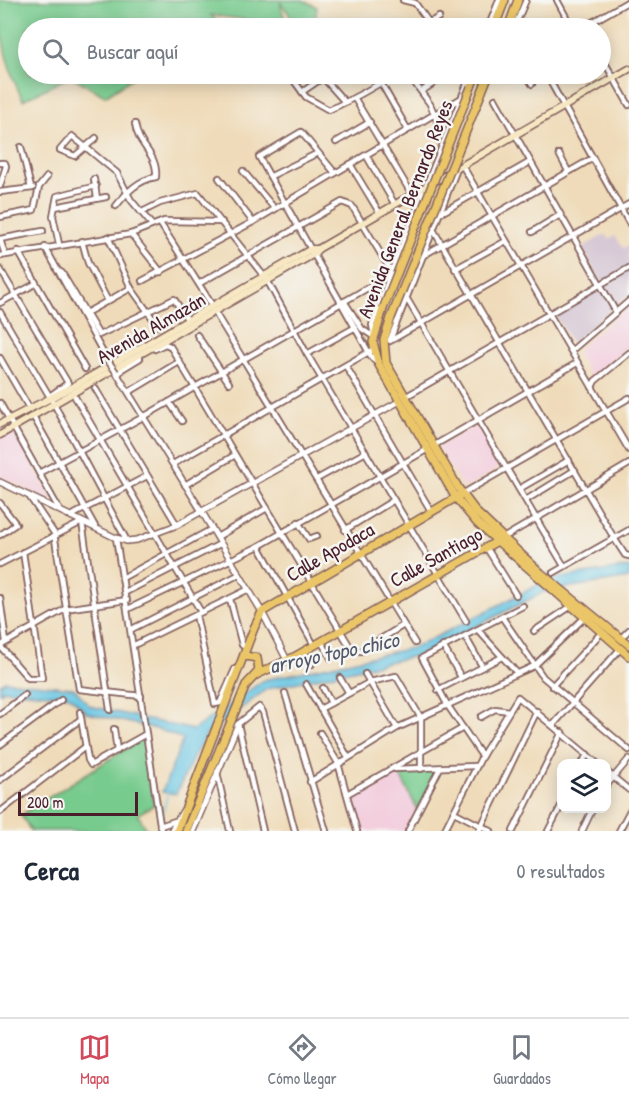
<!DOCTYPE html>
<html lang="es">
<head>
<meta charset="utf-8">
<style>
	body { margin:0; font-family:"Patrick Hand",sans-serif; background:#f2f2f3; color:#1f2937 }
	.controls { position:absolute; right:18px; bottom:18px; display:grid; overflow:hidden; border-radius:12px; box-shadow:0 3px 15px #0003 }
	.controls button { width:54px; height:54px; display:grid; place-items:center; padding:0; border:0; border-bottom:2px solid #e0e1e3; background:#fff; color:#1f2937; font:30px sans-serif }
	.scale { position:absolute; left:18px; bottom:15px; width:120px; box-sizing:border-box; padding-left:6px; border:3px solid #4a1f2b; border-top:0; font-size:16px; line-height:21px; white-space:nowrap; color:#4a1f2b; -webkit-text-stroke:4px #f6f6f2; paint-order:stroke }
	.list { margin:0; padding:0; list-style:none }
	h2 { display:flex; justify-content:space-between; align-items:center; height:78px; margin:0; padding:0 24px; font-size:26px }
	h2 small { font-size:20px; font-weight:400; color:#747a83 }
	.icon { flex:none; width:33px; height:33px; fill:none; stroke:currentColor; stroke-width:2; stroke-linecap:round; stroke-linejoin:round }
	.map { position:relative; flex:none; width:629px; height:831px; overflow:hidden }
	.search { position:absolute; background:#fff; box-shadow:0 3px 15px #0003; left:18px; right:18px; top:18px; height:66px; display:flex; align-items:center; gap:15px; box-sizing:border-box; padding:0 21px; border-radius:33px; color:#747a83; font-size:22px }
	.sheet { height:186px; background:#fff }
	nav { display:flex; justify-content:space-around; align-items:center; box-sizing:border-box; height:84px; border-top:2px solid #e0e1e3; background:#fff; font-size:16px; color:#747a83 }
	nav a { display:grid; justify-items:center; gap:3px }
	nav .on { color:#d1495b }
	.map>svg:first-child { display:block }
	.built { fill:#f3cfde }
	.industrial { fill:#cfbdce }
	.green { fill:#77cb8d; stroke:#60755c; stroke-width:1.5 }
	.water { fill:#62c3e1; stroke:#567186; stroke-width:1.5 }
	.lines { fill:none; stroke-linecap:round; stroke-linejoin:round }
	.stream { stroke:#62c3e1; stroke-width:1.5 }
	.minor-casing { stroke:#84615d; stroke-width:8 }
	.tertiary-casing { stroke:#84615d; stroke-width:8 }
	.secondary-casing { stroke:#84615d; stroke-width:9 }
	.primary-casing { stroke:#84615d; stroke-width:10 }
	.minor { stroke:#fff; stroke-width:4.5 }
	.tertiary { stroke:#fff; stroke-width:5 }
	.secondary { stroke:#f7e8c3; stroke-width:6 }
	.primary { stroke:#ebc669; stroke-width:7 }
	.minor-bridge-casing { stroke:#84615d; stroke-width:8; stroke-linecap:butt }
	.primary-bridge-casing { stroke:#84615d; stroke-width:10; stroke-linecap:butt }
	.minor-bridge { stroke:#fff; stroke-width:4.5 }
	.primary-bridge { stroke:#ebc669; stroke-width:7 }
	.labels { text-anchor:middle; stroke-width:5; stroke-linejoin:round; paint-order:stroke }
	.street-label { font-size:20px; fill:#4a1f2b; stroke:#f6f6f2 }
	.water-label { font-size:21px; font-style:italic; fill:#52586b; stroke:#f6f6f2 }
</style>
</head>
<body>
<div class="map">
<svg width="629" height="831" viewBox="0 0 629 831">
	<rect width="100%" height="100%" fill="#f6f6f2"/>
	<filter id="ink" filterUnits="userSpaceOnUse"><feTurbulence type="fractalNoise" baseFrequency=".0167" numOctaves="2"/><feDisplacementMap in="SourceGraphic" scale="12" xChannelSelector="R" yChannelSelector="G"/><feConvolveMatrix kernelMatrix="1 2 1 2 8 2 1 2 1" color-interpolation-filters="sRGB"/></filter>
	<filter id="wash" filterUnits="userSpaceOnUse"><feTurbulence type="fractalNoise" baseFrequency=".008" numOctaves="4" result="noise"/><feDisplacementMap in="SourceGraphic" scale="24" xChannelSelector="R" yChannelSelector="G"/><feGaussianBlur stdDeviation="1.35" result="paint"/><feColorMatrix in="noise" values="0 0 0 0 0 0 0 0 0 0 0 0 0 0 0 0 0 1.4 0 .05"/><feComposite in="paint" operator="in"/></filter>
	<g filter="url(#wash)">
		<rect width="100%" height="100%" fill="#efdbb9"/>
		<g class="built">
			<path d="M629,305V347L591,378L577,354L579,348Z"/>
			<path d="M477,424L502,466L464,489L438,447Z"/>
			<path d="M13,431L55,503L0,476V439Z"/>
			<path d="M394,771H398L418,811L407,831H360L351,797Z"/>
		</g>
		<path class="industrial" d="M605,234L609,239L615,236L623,248L629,245V294L572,343L555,315L604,287L582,248Z"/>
		<g class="green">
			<path d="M0,0H303L317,7L314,28H296L291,25L290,15L280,2L286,25L211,15L224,28H28V74H134V77L105,96L71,76L23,100C6,67 0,37 0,0Z"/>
			<path d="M143,738L154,805L138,814L147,831H31L21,815Z"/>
			<path d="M436,770L418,811L398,771Z"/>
		</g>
		<path class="water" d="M629,567V578L546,591L420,655L267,689L207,734L195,754L176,794L162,792L183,739L160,730L87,713L70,696L5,690L0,693V684L5,681L74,688L90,706L193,730L264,680L416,647L538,585L559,578Z"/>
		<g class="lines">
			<path class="stream" d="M161,821L168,792"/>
		</g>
	</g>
	<g filter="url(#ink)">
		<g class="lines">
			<defs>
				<g id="minor">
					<path d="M403,0L415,3L433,28"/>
					<path d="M557,0L572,28"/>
					<path d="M429,23L439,17"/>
					<path d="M488,28L499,0"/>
					<path d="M514,28L526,0"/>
					<path d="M582,28L629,1"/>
					<path d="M600,54L629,105"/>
					<path d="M289,74L306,97L329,110C353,99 373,88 395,74"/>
					<path d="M320,74L344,101"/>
					<path d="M408,74L430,104L441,130"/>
					<path d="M526,74L532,84"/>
					<path d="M546,74L629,223"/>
					<path d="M488,76L501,74"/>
					<path d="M381,83L408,130"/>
					<path d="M427,87L428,74"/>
					<path d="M422,91L448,74"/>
					<path d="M302,92L324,77"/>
					<path d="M355,99L417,203"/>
					<path d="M495,99L616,312"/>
					<path d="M96,138L75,156L60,150L72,136L117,173L131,200L152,225"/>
					<path d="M336,142L370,122"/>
					<path d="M21,147L31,188"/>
					<path d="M559,154L568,171"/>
					<path d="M366,155L394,203"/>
					<path d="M0,163H5L6,166L0,186"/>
					<path d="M350,164L379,212"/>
					<path d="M462,165L629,450"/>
					<path d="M243,171L275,209"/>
					<path d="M335,173L301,132L259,157L372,358L379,365"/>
					<path d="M271,176L318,153"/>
					<path d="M219,178L253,222"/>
					<path d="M94,179L97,198"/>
					<path d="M0,192L33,188"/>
					<path d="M116,206C127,192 138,180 156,177C158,153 138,147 135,124"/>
					<path d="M55,207L106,197"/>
					<path d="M142,212L160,203L198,193L267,280L307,354L466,621"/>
					<path d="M441,213L530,162"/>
					<path d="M0,217L34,210L39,187L47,177"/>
					<path d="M160,223L212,305"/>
					<path d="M434,231L614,538L625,555L629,556"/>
					<path d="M532,232L560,215"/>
					<path d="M131,234L161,272"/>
					<path d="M108,237L131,288L158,326"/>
					<path d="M0,239L43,231"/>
					<path d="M0,239L5,255"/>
					<path d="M82,241L88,263L108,301"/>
					<path d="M59,244L53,216L57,196L96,186"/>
					<path d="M45,247L106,358"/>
					<path d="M18,251L85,369"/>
					<path d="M424,255L593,158"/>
					<path d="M0,256L131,234L164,221L222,222"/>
					<path d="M0,269L68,383L51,395"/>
					<path d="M455,269L506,241"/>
					<path d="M57,270L62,273L99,335L174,299L187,319"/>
					<path d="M142,281L253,222L460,99"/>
					<path d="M200,283L342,202L352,206L391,271"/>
					<path d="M407,299L564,566"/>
					<path d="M344,301L362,329L374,337"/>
					<path d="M0,303L35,284"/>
					<path d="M214,311L415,643"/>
					<path d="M0,312L54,404L127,541"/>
					<path d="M86,313L131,288"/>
					<path d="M197,335L229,383"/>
					<path d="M374,336L372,325L390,275L471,74"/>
					<path d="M390,340L457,169"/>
					<path d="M390,341L629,204"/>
					<path d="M155,349L165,344L170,346L352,650L361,651L402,626"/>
					<path d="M571,351L629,301"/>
					<path d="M307,354L354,328"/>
					<path d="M0,358L29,408"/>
					<path d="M346,366L431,511"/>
					<path d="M117,374L202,512"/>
					<path d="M118,375L122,369L140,358"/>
					<path d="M592,387L595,381L629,353"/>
					<path d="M95,388L177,525"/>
					<path d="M129,392L179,362"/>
					<path d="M75,397L201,612"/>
					<path d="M405,397L629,268"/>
					<path d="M169,402L182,421"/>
					<path d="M0,403L59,509"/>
					<path d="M33,416L96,528"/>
					<path d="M433,446L577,363"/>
					<path d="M173,464L374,349"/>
					<path d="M39,473L145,416L390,275"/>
					<path d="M317,479L366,452"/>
					<path d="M185,485L235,455"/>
					<path d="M519,489L569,460"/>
					<path d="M462,494L629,398"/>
					<path d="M29,496L54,533L79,689L141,696"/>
					<path d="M526,500L575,470"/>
					<path d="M0,503L16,524L0,535"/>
					<path d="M71,516L147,476"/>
					<path d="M298,522L309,539L317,536"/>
					<path d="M345,530L394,500"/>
					<path d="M217,537L267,508"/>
					<path d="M116,538L161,831"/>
					<path d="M503,538L629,464"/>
					<path d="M259,546L314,645"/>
					<path d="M486,547L516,595"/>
					<path d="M0,564L82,522L110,710"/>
					<path d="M553,573L629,530"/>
					<path d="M124,577L212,529"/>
					<path d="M126,592L220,544"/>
					<path d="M0,598L6,642"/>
					<path d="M230,599L242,645L247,648"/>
					<path d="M128,609L259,546L428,449"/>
					<path d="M196,615L215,704L220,703L235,669"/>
					<path d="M502,617L543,677L629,750"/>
					<path d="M132,629L238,575"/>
					<path d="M478,630L517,673"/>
					<path d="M534,631L570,607"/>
					<path d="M465,636L482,666"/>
					<path d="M621,638L629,630"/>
					<path d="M321,641L331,658"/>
					<path d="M134,645L247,590"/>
					<path d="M0,646L28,678H42L23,552"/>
					<path d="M0,646L65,609L127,600"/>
					<path d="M443,646L461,677"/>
					<path d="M304,651L311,665"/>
					<path d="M365,674L397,728"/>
					<path d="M340,678L349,693"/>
					<path d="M306,684L348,757"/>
					<path d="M552,686L601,633"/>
					<path d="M323,688L331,703"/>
					<path d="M438,690L502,657"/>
					<path d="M285,693L326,831"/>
					<path d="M320,709L370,682L396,676L421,718V769"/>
					<path d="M80,712L88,760L91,765L146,734"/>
					<path d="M0,714L25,695"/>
					<path d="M481,717L495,709L509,711"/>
					<path d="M554,724L620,649"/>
					<path d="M114,729L117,751"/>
					<path d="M320,733L338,763L357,831"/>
					<path d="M0,745L61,700"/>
					<path d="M482,756L448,706L422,658L523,606"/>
					<path d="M582,764L587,754"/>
					<path d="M395,769L476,766"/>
					<path d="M606,771L629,790"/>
					<path d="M217,772L230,831"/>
					<path d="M0,780L81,719"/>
					<path d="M310,782L397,728L534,666L584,618"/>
					<path d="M347,794L463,728"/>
					<path d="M0,812L85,747"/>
					<path d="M454,812L491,831"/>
					<path d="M263,831L238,724L259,707L263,712L295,831"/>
					<path d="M408,831L440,768"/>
					<path d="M444,831L482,756L518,697L598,764"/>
					<path d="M479,831L537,711"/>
					<path d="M513,831L562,732"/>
					<path d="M548,831L562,804"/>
					<path d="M619,831L629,812"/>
				</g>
				<g id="tertiary">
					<path d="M0,482L116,538L127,541L137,540L177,525L400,401"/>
					<path d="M202,512L262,612L287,660"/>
					<path d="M606,786L629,759"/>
					<path d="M160,826L175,821"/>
					<path d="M171,831L183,811"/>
					<path d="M193,831L238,724"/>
					<path d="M582,831L593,808"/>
				</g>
				<g id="secondary">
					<path d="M0,424L72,387L311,249H318"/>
					<path d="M0,435L314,254L318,249L629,69"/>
				</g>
				<g id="primary">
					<path d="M494,28L505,0"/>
					<path d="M508,28L518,0"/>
					<path d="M471,87L476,74"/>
					<path d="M481,94L489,74"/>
					<path d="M383,309L373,342L379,365L456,498L477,523L629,656"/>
					<path d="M391,318L384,340L386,363L459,489L477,513L541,573L629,645"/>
					<path d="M256,675L294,657L501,539"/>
					<path d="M177,831L254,628L262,612L462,494"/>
					<path d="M186,831L246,685L259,671L257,658L245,656"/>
				</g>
			</defs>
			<use href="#minor" class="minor-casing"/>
			<use href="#tertiary" class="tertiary-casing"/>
			<use href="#secondary" class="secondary-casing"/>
			<use href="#primary" class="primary-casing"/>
			<use href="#minor" class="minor"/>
			<use href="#tertiary" class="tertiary"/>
			<use href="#secondary" class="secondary"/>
			<use href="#primary" class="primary"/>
			<defs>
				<path id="minor-bridge" d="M106,358L116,372"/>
				<g id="primary-bridge">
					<path d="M383,309L471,87"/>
					<path d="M391,318L481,94"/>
				</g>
			</defs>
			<use href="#minor-bridge" class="minor-bridge-casing"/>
			<use href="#primary-bridge" class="primary-bridge-casing"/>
			<use href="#minor-bridge" class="minor-bridge"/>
			<use href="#primary-bridge" class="primary-bridge"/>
		</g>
	</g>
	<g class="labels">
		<g class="street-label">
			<text transform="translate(405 209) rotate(-69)" y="7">Avenida General Bernardo Reyes</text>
			<text transform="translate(151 328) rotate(-30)" y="7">Avenida Almazán</text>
			<text transform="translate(330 552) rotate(-30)" y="7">Calle Apodaca</text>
			<text transform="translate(436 557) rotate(-29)" y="7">Calle Santiago</text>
		</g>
		<g class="water-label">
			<text transform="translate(334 653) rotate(-12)" y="7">arroyo topo chico</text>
		</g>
	</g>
</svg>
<div class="controls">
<button><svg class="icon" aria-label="layers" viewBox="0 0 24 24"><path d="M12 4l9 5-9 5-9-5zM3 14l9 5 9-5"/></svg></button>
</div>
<div class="scale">200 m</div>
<div class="search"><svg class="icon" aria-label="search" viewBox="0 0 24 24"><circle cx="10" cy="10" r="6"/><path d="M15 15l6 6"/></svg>Buscar aquí</div>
</div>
<section class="sheet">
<h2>Cerca<small>0 resultados</small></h2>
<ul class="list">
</ul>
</section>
<nav>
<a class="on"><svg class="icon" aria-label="map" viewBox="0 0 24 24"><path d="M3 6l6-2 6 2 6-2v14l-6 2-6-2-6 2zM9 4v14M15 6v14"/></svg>Mapa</a>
<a><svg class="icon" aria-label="directions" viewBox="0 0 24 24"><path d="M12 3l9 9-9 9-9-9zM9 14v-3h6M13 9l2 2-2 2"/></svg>Cómo llegar</a>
<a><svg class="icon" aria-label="saved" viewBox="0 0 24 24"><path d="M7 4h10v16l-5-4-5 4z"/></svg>Guardados</a>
</nav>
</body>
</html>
